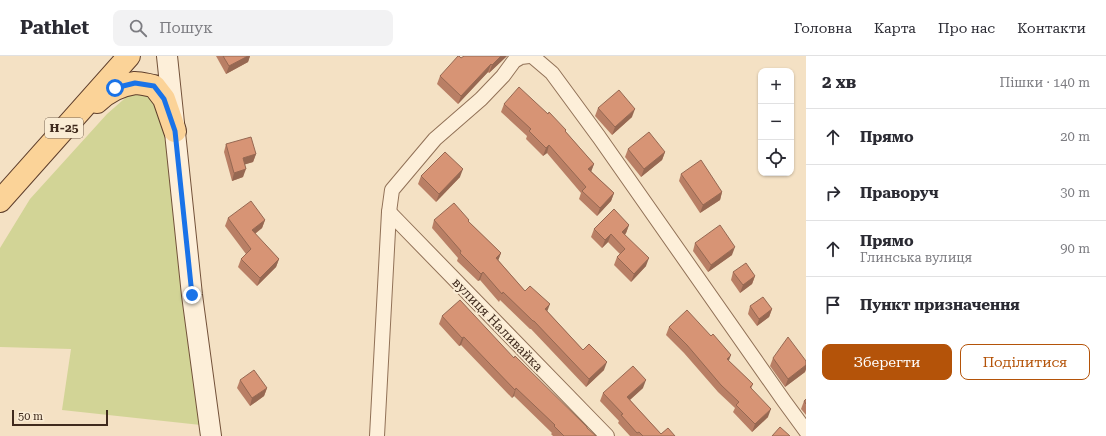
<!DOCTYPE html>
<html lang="uk">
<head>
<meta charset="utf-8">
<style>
	body { margin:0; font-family:"Roboto Serif",serif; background:#f2f2f3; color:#2b2b33 }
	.controls { position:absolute; right:12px; top:12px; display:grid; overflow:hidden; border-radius:8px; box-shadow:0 1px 3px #0004 }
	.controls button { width:36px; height:36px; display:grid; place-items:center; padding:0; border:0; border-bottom:1px solid #e1e1e2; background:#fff; color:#2b2b33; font:20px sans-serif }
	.scale { position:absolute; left:12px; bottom:10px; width:96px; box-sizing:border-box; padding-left:4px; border:2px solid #3f2a1d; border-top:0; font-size:11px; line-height:14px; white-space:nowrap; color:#3f2a1d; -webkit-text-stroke:3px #faecd4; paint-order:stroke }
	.stop { position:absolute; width:12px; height:12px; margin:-9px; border:3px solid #1a73e8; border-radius:50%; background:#fff }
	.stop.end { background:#1a73e8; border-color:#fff; box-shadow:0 1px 4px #0008 }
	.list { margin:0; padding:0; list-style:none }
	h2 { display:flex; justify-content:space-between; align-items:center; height:52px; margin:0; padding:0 16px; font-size:17px }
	h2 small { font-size:13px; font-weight:400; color:#7c7c81 }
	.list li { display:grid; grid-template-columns:26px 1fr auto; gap:12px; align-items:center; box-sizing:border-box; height:56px; padding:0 16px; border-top:1px solid #e1e1e2 }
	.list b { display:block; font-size:15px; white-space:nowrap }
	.list p { margin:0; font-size:13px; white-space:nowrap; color:#7c7c81 }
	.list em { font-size:13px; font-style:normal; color:#7c7c81 }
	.actions { display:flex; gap:8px; padding:12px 16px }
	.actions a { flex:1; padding:9px 0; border:1px solid #b45309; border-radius:8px; text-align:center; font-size:14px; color:#b45309 }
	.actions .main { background:#b45309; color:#fff }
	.icon { flex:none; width:22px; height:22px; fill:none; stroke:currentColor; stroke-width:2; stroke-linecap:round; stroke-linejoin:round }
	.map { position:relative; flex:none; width:806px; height:380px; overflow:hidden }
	header { display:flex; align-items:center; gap:24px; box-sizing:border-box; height:56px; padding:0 20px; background:#fff; border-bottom:1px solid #e1e1e2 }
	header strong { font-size:19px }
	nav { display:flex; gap:22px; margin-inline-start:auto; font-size:14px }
	.search { width:280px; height:36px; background:#f2f2f3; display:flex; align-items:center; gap:10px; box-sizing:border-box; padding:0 14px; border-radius:8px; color:#7c7c81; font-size:15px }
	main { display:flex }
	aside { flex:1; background:#fff }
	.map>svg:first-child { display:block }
	.green { fill:#d2d496 }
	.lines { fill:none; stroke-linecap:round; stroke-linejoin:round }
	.minor-casing { stroke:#917157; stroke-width:16 }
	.secondary-casing { stroke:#73523a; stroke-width:22 }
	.primary-casing { stroke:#5f3f2c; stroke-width:24 }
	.minor { stroke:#fdefd9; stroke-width:14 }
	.secondary { stroke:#fdefd9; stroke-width:20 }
	.primary { stroke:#fbd398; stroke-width:22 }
	.wall { fill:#b97f65 }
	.shaded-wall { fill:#966852 }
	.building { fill:#d79475; stroke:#966852 }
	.route { stroke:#1a73e8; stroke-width:5 }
	.labels { text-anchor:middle; stroke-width:4; stroke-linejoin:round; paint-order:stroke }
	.shield { fill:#faecd4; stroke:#776454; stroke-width:1 }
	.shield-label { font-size:12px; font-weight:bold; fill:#3f2a1d }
	.street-label { font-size:13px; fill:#3f2a1d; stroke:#faecd4 }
</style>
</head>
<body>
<header>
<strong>Pathlet</strong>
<div class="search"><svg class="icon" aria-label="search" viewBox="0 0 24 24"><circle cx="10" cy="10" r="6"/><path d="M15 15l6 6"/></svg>Пошук</div>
<nav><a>Головна</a><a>Карта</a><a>Про нас</a><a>Контакти</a></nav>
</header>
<main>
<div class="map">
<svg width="806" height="380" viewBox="0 0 806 380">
	<rect width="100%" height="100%" fill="#f4e1c4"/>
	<path class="green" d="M131,37H163L210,370L62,354L71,293L0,291V192L30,143L107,58Z"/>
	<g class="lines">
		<defs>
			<g id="minor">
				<path d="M532,0L552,17L599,81L784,345L806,375"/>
				<path d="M389,156L607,380"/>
				<path d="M377,380L389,156L392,134L435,83L481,43L503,20L514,5L521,1L529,0"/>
			</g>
			<path id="secondary" d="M167,0L192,239L211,380"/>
			<g id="primary">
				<path d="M97,46C107,36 121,29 135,27C141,27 148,29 154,30L164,43L175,75"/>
				<path d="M0,145L129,0"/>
			</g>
		</defs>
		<use href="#minor" class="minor-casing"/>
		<use href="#secondary" class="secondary-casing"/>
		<use href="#primary" class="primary-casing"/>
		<use href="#minor" class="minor"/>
		<use href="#secondary" class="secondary"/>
		<use href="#primary" class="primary"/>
	</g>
	<g class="wall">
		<path d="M216,0H250L248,6L226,18Z"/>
		<path d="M464,0H507L489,17L488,16L458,48L437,28L440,20Z"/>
		<path d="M504,48L565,75L594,108L591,115L614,137L611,145L597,160L579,143L581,137L547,97L543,100L526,83L527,80L501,56Z"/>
		<path d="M598,52L632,61L612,79L595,60Z"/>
		<path d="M226,88L256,98L253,106L245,108L243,121L232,125L224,96Z"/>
		<path d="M628,93L665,96L662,104L641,121L625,101Z"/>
		<path d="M681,118L722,136L720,144L700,157L679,125Z"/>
		<path d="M421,120L460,121L436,146L418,128Z"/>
		<path d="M228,162L265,164L262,172L255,178L279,203L276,211L257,230L238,211L241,203L246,198L225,170Z"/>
		<path d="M434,164L469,166L501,197L498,204L525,235L547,255L583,294L604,314L586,331L531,273H530L500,244L499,246L480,224L478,225L457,205L458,202L432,172Z"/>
		<path d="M629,169L626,177L625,179L646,210L631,226L614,209L617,201L620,198L608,186L602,192L591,181L594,173Z"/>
		<path d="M695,187L732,199L708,216L693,195Z"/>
		<path d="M733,216L755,220L752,228L740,237L731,224Z"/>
		<path d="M750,250L772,253L769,261L757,270L748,258Z"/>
		<path d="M442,260L514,302L587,373L596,380H553L551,378L552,377L514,340L512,342L461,289L459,290L439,268Z"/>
		<path d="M669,271L729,305L753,328L751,333L768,361L752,376L733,356L735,352L718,336L684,297L666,279Z"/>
		<path d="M773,302L806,305V313L805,316L785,331L770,310Z"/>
		<path d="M240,324L267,332L264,340L250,350L237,332Z"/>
		<path d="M643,332L630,344L661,378L675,380H630L618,367L619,365L600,345L603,337Z"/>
		<path d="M806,343V359L801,353L804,345Z"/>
	</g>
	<g class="shaded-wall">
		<path d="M248,0H250L248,6L226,18L229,10Z"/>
		<path d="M501,0H507L489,17L492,9Z"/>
		<path d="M491,8L488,16L458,48L461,40Z"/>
		<path d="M635,53L632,61L612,79L615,71Z"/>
		<path d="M549,89L547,97L543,100L546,92Z"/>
		<path d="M665,96L662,104L641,121L644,113Z"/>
		<path d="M256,98L253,106L240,110L243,102Z"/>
		<path d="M594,108L591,116L588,113Z"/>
		<path d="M246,113L243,121L232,125L234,117Z"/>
		<path d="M463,113L460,121L436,146L439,138Z"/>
		<path d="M722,136L720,144L700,157L703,149Z"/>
		<path d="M614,137L611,145L597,160L600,152Z"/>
		<path d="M265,164L262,172L249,182L252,174Z"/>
		<path d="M629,169L626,177L619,184L622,176Z"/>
		<path d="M611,178L608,186L602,192L605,184Z"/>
		<path d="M735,191L732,199L708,216L711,209Z"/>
		<path d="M501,197L498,205L496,202Z"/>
		<path d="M649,202L646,210L631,226L634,218Z"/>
		<path d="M279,203L276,211L257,230L260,222Z"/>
		<path d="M483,216L480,224L478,225L481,218Z"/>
		<path d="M755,220L752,228L740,237L743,229Z"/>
		<path d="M550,248L547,256L545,253Z"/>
		<path d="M772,253L769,261L757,270L759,263Z"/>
		<path d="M464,281L461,289L459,290L462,282Z"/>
		<path d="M731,299L728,307L727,303Z"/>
		<path d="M607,306L604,314L586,331L589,323Z"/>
		<path d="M806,309V313L805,316L785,331L788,323Z"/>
		<path d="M646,324L643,332L624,349L627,341Z"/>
		<path d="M267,332L264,340L250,350L252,342Z"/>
		<path d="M516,332L514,340L512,342L515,334Z"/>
		<path d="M771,353L768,361L752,376L755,368Z"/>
	</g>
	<g class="building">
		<path d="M223,0H248L229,10Z"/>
		<path d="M458,0H459L461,2L464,0H501L492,9L491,8L461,40L440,20Z"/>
		<path d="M519,31L548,58L549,56L566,74L565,75L594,108L588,113L614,137L600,152L582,135L586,131L549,89L546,92L529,75L531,73L504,48Z"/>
		<path d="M619,34L635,53L615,71L598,52Z"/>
		<path d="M649,76L665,96L644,113L628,93Z"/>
		<path d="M251,81L256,98L243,102L246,113L234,117L226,88Z"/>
		<path d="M445,96L463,113L439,138L421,120Z"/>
		<path d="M701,104L722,136L703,149L681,118Z"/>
		<path d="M251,145L265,164L252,174L279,203L260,222L241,203L251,193L228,162Z"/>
		<path d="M454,147L469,164L468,165L501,197L496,202L525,235L530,230L550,248L545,253L583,294L589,288L607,306L589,323L534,265H533L503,236L502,238L483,216L481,218L460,197L461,195L434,164Z"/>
		<path d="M614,153L629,169L622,176L649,202L634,218L617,201L625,193L611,178L605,184L594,173Z"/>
		<path d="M720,169L735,191L711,209L695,187Z"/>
		<path d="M746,207L755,220L743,229L733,216Z"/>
		<path d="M763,241L772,253L759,263L750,250Z"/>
		<path d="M460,244L514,302L515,300L587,371V372L596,380H564L554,370L555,369L516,332L515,334L464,281L462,282L442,260Z"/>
		<path d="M687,254L711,280L713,278L731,299L727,303L753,328L750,331L771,353L755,368L736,349L739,346L721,329L687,289L669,271Z"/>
		<path d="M788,281L806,305V309L788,323L773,302Z"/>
		<path d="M633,310L646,324L627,341L661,378L668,372L675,380H643L639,376L637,377L621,359L623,358L603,337Z"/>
		<path d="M254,314L267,332L252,342L240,324Z"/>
		<path d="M806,343V348L804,345Z"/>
		<path d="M780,371L790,380H772Z"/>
	</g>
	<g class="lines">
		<path class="route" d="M115,32L135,27L154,30L164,43L175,75L192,239"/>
	</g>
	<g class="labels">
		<rect class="shield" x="45" y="62" width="38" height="20" rx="3"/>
		<g class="shield-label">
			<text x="64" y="76">Н-25</text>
		</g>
		<g class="street-label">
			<text transform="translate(498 268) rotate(46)" y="5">вулиця Наливайка</text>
		</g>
	</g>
</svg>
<div class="controls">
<button>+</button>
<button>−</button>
<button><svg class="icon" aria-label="locate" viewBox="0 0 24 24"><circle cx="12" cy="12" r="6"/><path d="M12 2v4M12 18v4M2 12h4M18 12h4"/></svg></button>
</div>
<div class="scale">50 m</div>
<div class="stop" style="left:115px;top:32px"></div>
<div class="stop end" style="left:192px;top:239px"></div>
</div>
<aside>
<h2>2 хв<small>Пішки · 140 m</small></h2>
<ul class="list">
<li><svg class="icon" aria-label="ahead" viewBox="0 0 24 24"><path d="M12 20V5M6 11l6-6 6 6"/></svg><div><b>Прямо</b></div><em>20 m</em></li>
<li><svg class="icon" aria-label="right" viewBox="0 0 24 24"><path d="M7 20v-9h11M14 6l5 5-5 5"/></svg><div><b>Праворуч</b></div><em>30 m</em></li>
<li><svg class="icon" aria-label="ahead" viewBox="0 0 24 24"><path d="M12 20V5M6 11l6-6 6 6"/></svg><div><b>Прямо</b><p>Глинська вулиця</p></div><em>90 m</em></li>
<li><svg class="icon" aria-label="arrive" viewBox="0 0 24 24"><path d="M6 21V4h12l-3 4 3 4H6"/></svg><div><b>Пункт призначення</b></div></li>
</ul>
<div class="actions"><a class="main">Зберегти</a><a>Поділитися</a></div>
</aside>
</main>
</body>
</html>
